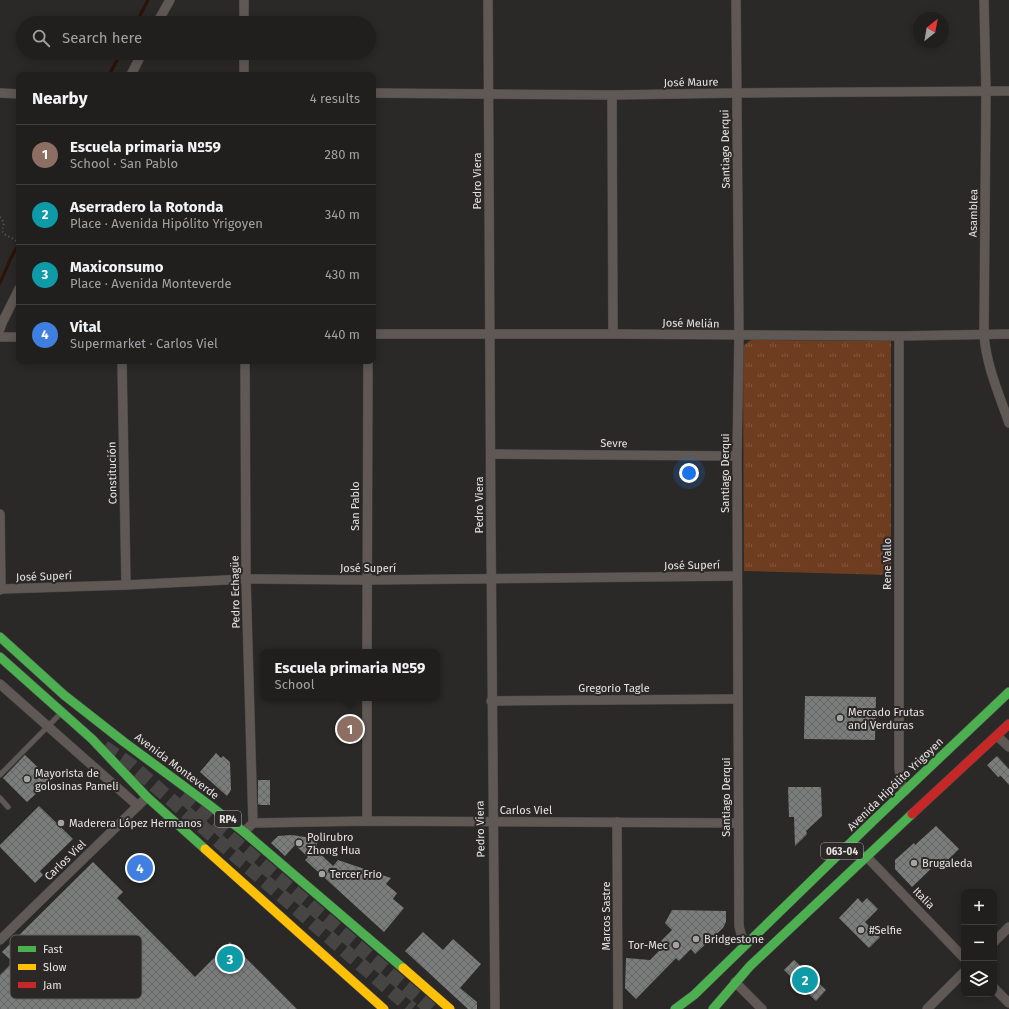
<!DOCTYPE html>
<html lang="en">
<head>
<meta charset="utf-8">
<style>
	body { margin:0; font-family:"Fira Sans",sans-serif; background:#282727; color:#f1f3f6 }
	.controls { position:absolute; right:12px; bottom:12px; display:grid; overflow:hidden; border-radius:8px; box-shadow:0 2px 10px #0003 }
	.controls button { width:36px; height:36px; display:grid; place-items:center; padding:0; border:0; border-bottom:1px solid #3d3d3c; background:#201f1e; color:#f1f3f6; font:20px sans-serif }
	.compass { position:absolute; left:913px; top:12px; width:36px; height:36px; border-radius:50%; background:#201f1e; box-shadow:0 2px 10px #0003; rotate:31deg }
	.you { position:absolute; left:689px; top:473px; width:14px; height:14px; margin:-10px; border:3px solid #fff; border-radius:50%; background:#1a73e8; box-shadow:0 0 0 6px #1a73e833 }
	.badge { display:grid; place-items:center; width:26px; height:26px; border-radius:50%; background:#db2777; color:#fff; font-size:13px; font-weight:700 }
	.pin { position:absolute; translate:-50% -50%; border:2px solid #fff; box-shadow:0 1px 4px #0006 }
	.popup { position:absolute; left:260px; top:649px; width:180px; height:52px; box-sizing:border-box; display:grid; place-content:center; border-radius:8px; background:#201f1e; filter:drop-shadow(0 1px 3px #0005); font-size:13px; white-space:nowrap; color:#a2a2a4 }
	.popup b { font-size:15px; color:#f1f3f6 }
	.popup::after { content:''; position:absolute; left:50%; top:100%; margin-left:-8px; border:8px solid transparent; border-top-color:#201f1e }
	.list { margin:0; padding:0; list-style:none }
	h2 { display:flex; justify-content:space-between; align-items:center; height:52px; margin:0; padding:0 16px; font-size:17px }
	h2 small { font-size:13px; font-weight:400; color:#a2a2a4 }
	.list li { display:grid; grid-template-columns:26px 1fr auto; gap:12px; align-items:center; box-sizing:border-box; height:60px; padding:0 16px; border-top:1px solid #3d3d3c }
	.list b { display:block; font-size:15px; white-space:nowrap }
	.list p { margin:0; font-size:13px; white-space:nowrap; color:#a2a2a4 }
	.list em { font-size:13px; font-style:normal; color:#a2a2a4 }
	.icon { flex:none; width:22px; height:22px; fill:none; stroke:currentColor; stroke-width:2; stroke-linecap:round; stroke-linejoin:round }
	.map { position:relative; flex:none; width:1009px; height:1009px; overflow:hidden }
	.search { position:absolute; background:#201f1e; box-shadow:0 2px 10px #0003; left:16px; top:16px; width:360px; height:44px; display:flex; align-items:center; gap:10px; box-sizing:border-box; padding:0 14px; border-radius:22px; color:#a2a2a4; font-size:15px }
	.panel { position:absolute; background:#201f1e; box-shadow:0 2px 10px #0003; left:16px; top:72px; width:360px; height:292px; border-radius:8px }
	.map>svg:first-child { display:block }
	.grass { fill:url(#grass-tufts) }
	.lines { fill:none; stroke-linecap:round; stroke-linejoin:round }
	.stream { stroke:#2d1205; stroke-width:3 }
	.building { fill:url(#building-cross-hatch) }
	.primary-tunnel { stroke:#464544; stroke-width:14; stroke-dasharray:14 7; stroke-linecap:butt }
	.lane-casing { stroke:#484746; stroke-width:6 }
	.street-casing { stroke:#484746; stroke-width:10 }
	.fast-casing { stroke:#484746; stroke-width:10 }
	.slow-casing { stroke:#484746; stroke-width:10 }
	.jam-casing { stroke:#484746; stroke-width:10 }
	.path { stroke:#615b58; stroke-width:2; stroke-dasharray:1 3; stroke-linecap:butt }
	.lane { stroke:#605854; stroke-width:4.5 }
	.street { stroke:#605854; stroke-width:9 }
	.fast { stroke:#4caf50; stroke-width:9 }
	.slow { stroke:#ffc107; stroke-width:9 }
	.jam { stroke:#c62828; stroke-width:9 }
	.poi-dot { fill:#a4a3a2; stroke:#2b2827; stroke-width:1.5 }
	.labels { text-anchor:middle; stroke-width:4; stroke-linejoin:round; paint-order:stroke }
	.shield { fill:#2b2827; stroke:#aeacab; stroke-width:1 }
	.shield-label { font-size:10px; font-weight:bold; fill:#e6e4e3 }
	.street-label { font-size:11px; fill:#e6e4e3; stroke:#2b2827 }
	.poi-label { font-size:11px; fill:#e6e4e3; stroke:#2b2827; text-anchor:start }
	.key { fill:#2b2827; stroke:#63605f; stroke-width:1 }
	.key-label { font-size:11px; fill:#e6e4e3 }
</style>
</head>
<body>
<div class="map">
<svg width="1009" height="1009" viewBox="0 0 1009 1009">
	<defs>
		<pattern id="grass-tufts" width="24" height="20" patternUnits="userSpaceOnUse"><rect width="24" height="20" fill="#6e3d20"/><path d="M3 7l-1-3M5 7V3M7 7l1-3M15 17l-1-3M17 17v-4M19 17l1-3" fill="none" stroke="#835940"/></pattern>
		<pattern id="building-cross-hatch" width="8" height="8" patternUnits="userSpaceOnUse"><rect width="8" height="8" fill="#7b7c7c"/><path d="M0 0l8 8M0 8l8-8" fill="none" stroke="#656666"/></pattern>
	</defs>
	<rect width="100%" height="100%" fill="#2a2928"/>
	<path class="grass" d="M751,340L891,341V575L744,571L743,346Z"/>
	<g class="lines">
		<g class="stream">
			<path d="M136,23L148,0"/>
			<path d="M109,75L121,53"/>
			<path d="M0,283L11,258L19,243"/>
		</g>
	</g>
	<g class="building">
		<path d="M805,696L876,697L875,740L804,739Z"/>
		<path d="M216,753L221,758L223,756L230,762L231,790L227,796L200,772Z"/>
		<path d="M25,755L51,780L27,802L3,778Z"/>
		<path d="M997,756L1009,769V785L1001,776L998,777L987,765Z"/>
		<path d="M258,780H270V805H260L258,804Z"/>
		<path d="M788,787H821L822,816L806,831L807,834L795,846L794,817H789Z"/>
		<path d="M39,806L73,839L40,871L43,875L35,883L0,847V845Z"/>
		<path d="M936,826L959,849L939,869L934,866L912,887L895,869V860L914,843L915,845Z"/>
		<path d="M292,835L318,839L316,850L333,866L338,860L391,878L386,884L397,893L393,899L404,908L384,932L305,860L308,857L295,845L285,856L271,843L278,836Z"/>
		<path d="M93,862L123,892L117,898L195,977L230,942L297,1009H0V975L13,962L2,952Z"/>
		<path d="M858,898L862,903L867,898L878,909L865,922L880,937L869,948L839,918Z"/>
		<path d="M672,910L726,911V922L723,928L695,954L691,949L679,961L676,958L636,999L625,988L626,958L650,960L664,946L660,942L672,930L665,923Z"/>
		<path d="M423,932L443,950L453,939L481,964L460,988L477,1002V1009H468L405,951Z"/>
		<path d="M794,960L826,990L816,1001L784,970Z"/>
	</g>
	<g class="lines">
		<g class="primary-tunnel">
			<path d="M104,747L131,765L412,1009"/>
			<path d="M182,796L431,1009"/>
		</g>
		<defs>
			<g id="lane">
				<path d="M0,775L61,713"/>
				<path d="M0,798L8,807"/>
			</g>
			<g id="street">
				<path d="M244,0V23"/>
				<path d="M488,0C491,336 490,673 495,1009"/>
				<path d="M736,0L739,336L737,456L739,926L741,934L745,944"/>
				<path d="M984,0L986,92L984,334C986,365 999,394 1009,423"/>
				<path d="M157,23L170,0"/>
				<path d="M244,53V75"/>
				<path d="M131,75L142,53"/>
				<path d="M0,93L19,94"/>
				<path d="M373,93L612,95L736,93L1009,91"/>
				<path d="M612,95L613,334"/>
				<path d="M0,329L2,323L19,289"/>
				<path d="M373,334H613L899,336L1009,334"/>
				<path d="M899,336V768L901,782L905,791"/>
				<path d="M0,337H19"/>
				<path d="M122,361L126,585"/>
				<path d="M245,361L246,579L253,823"/>
				<path d="M491,454L737,456"/>
				<path d="M0,514L1,589"/>
				<path d="M0,590L1,589L126,585L246,579L367,580L737,576"/>
				<path d="M367,652L368,361"/>
				<path d="M0,684L138,806"/>
				<path d="M367,698V821"/>
				<path d="M491,701L738,699"/>
				<path d="M997,736L1009,747"/>
				<path d="M617,822L618,1009"/>
				<path d="M244,832L253,823L367,821L738,823"/>
				<path d="M866,856L964,958"/>
				<path d="M0,940L147,797"/>
				<path d="M994,942L1009,927"/>
				<path d="M735,982L762,1009"/>
				<path d="M994,988L1009,1003"/>
				<path d="M927,1009L964,972"/>
			</g>
			<g id="fast">
				<path d="M0,637L64,695L124,742L208,804L244,832L403,968"/>
				<path d="M0,657L92,739L147,797L205,849"/>
				<path d="M675,1009L694,995L874,820L1009,692"/>
				<path d="M713,1009L750,966L912,814"/>
			</g>
			<g id="slow">
				<path d="M205,849L384,1009"/>
				<path d="M403,968L450,1009"/>
			</g>
			<path id="jam" d="M912,814L1009,724"/>
		</defs>
		<use href="#lane" class="lane-casing"/>
		<use href="#street" class="street-casing"/>
		<use href="#fast" class="fast-casing"/>
		<use href="#slow" class="slow-casing"/>
		<use href="#jam" class="jam-casing"/>
		<path class="path" d="M0,217L4,223L2,231L4,234L19,242"/>
		<use href="#lane" class="lane"/>
		<use href="#street" class="street"/>
		<use href="#fast" class="fast"/>
		<use href="#slow" class="slow"/>
		<use href="#jam" class="jam"/>
	</g>
	<g class="poi-dot">
		<circle cx="840" cy="718" r="4"/>
		<circle cx="27" cy="779" r="4"/>
		<circle cx="61" cy="823" r="4"/>
		<circle cx="299" cy="843" r="4"/>
		<circle cx="914" cy="863" r="4"/>
		<circle cx="322" cy="874" r="4"/>
		<circle cx="861" cy="930" r="4"/>
		<circle cx="696" cy="939" r="4"/>
		<circle cx="676" cy="945" r="4"/>
	</g>
	<g class="labels">
		<g class="shield">
			<rect x="215" y="811" width="26" height="16" rx="3"/>
			<rect x="821" y="843" width="42" height="16" rx="3"/>
		</g>
		<g class="shield-label">
			<text x="228" y="823">RP4</text>
			<text x="842" y="855">063-04</text>
		</g>
		<g class="street-label">
			<text transform="translate(691 82) rotate(-1)" y="4">José Maure</text>
			<text transform="translate(725 149) rotate(-91)" y="4">Santiago Derqui</text>
			<text transform="translate(477 181) rotate(-90)" y="4">Pedro Viera</text>
			<text transform="translate(973 213) rotate(-89)" y="4">Asamblea</text>
			<text transform="translate(691 323) rotate(1)" y="4">José Melián</text>
			<text transform="translate(614 443) rotate(1)" y="4">Sevre</text>
			<text transform="translate(112 473) rotate(-91)" y="4">Constitución</text>
			<text transform="translate(725 473) rotate(-90)" y="4">Santiago Derqui</text>
			<text transform="translate(479 505) rotate(-90)" y="4">Pedro Viera</text>
			<text transform="translate(355 506) rotate(-90)" y="4">San Pablo</text>
			<text transform="translate(887 564) rotate(-90)" y="4">Rene Vallo</text>
			<text transform="translate(692 565) rotate(-1)" y="4">José Superí</text>
			<text x="368" y="572">José Superí</text>
			<text transform="translate(44 576) rotate(-2)" y="4">José Superí</text>
			<text transform="translate(235 592) rotate(-91)" y="4">Pedro Echagüe</text>
			<text x="614" y="692">Gregorio Tagle</text>
			<text transform="translate(177 766) rotate(37)" y="4">Avenida Monteverde</text>
			<text transform="translate(895 784) rotate(-44)" y="4">Avenida Hipólito Yrigoyen</text>
			<text transform="translate(726 797) rotate(-90)" y="4">Santiago Derqui</text>
			<text x="526" y="814">Carlos Viel</text>
			<text transform="translate(480 829) rotate(-91)" y="4">Pedro Viera</text>
			<text transform="translate(65 860) rotate(-44)" y="4">Carlos Viel</text>
			<text transform="translate(924 898) rotate(46)" y="4">Italia</text>
			<text transform="translate(606 916) rotate(-90)" y="4">Marcos Sastre</text>
		</g>
		<g class="poi-label">
			<text x="848" y="716">Mercado Frutas<tspan x="848" dy="13">and Verduras</tspan></text>
			<text x="35" y="777">Mayorista de<tspan x="35" dy="13">golosinas Pameli</tspan></text>
			<text x="69" y="827">Maderera López Hermanos</text>
			<text x="307" y="841">Polirubro<tspan x="307" dy="13">Zhong Hua</tspan></text>
			<text x="922" y="867">Brugaleda</text>
			<text x="330" y="878">Tercer Frio</text>
			<text x="869" y="934">#Selfie</text>
			<text x="704" y="943">Bridgestone</text>
			<text x="668" y="949" text-anchor="end">Tor-Mec</text>
		</g>
	</g>
	<rect x="10" y="935" width="132" height="64" rx="6" class="key"/>
	<rect x="18" y="946" width="18" height="6" fill="#4caf50"/>
	<rect x="18" y="964" width="18" height="6" fill="#ffc107"/>
	<rect x="18" y="982" width="18" height="6" fill="#c62828"/>
	<g class="key-label">
		<text x="43" y="953">Fast</text>
		<text x="43" y="971">Slow</text>
		<text x="43" y="989">Jam</text>
	</g>
</svg>
<div class="controls">
<button>+</button>
<button>−</button>
<button><svg class="icon" aria-label="layers" viewBox="0 0 24 24"><path d="M12 4l9 5-9 5-9-5zM3 14l9 5 9-5"/></svg></button>
</div>
<svg class="compass" viewBox="-18 -18 36 36"><path d="M0-13l5 13h-10z" fill="#e53935"/><path d="M0 13l5-13h-10z" fill="#a2a2a4"/></svg>
<div class="you"></div>
<div class="pin badge" style="left:350px;top:729px;background:#8d6e63">1</div>
<div class="popup"><b>Escuela primaria Nº59</b>School</div>
<div class="pin badge" style="left:805px;top:980px;background:#0f9aa8">2</div>
<div class="pin badge" style="left:230px;top:959px;background:#0f9aa8">3</div>
<div class="pin badge" style="left:140px;top:868px;background:#3f7fe0">4</div>
<div class="search"><svg class="icon" aria-label="search" viewBox="0 0 24 24"><circle cx="10" cy="10" r="6"/><path d="M15 15l6 6"/></svg>Search here</div>
<section class="panel">
<h2>Nearby<small>4 results</small></h2>
<ul class="list">
<li><span class="badge" style="background:#8d6e63">1</span><div><b>Escuela primaria Nº59</b><p>School · San Pablo</p></div><em>280 m</em></li>
<li><span class="badge" style="background:#0f9aa8">2</span><div><b>Aserradero la Rotonda</b><p>Place · Avenida Hipólito Yrigoyen</p></div><em>340 m</em></li>
<li><span class="badge" style="background:#0f9aa8">3</span><div><b>Maxiconsumo</b><p>Place · Avenida Monteverde</p></div><em>430 m</em></li>
<li><span class="badge" style="background:#3f7fe0">4</span><div><b>Vital</b><p>Supermarket · Carlos Viel</p></div><em>440 m</em></li>
</ul>
</section>
</div>
</body>
</html>
